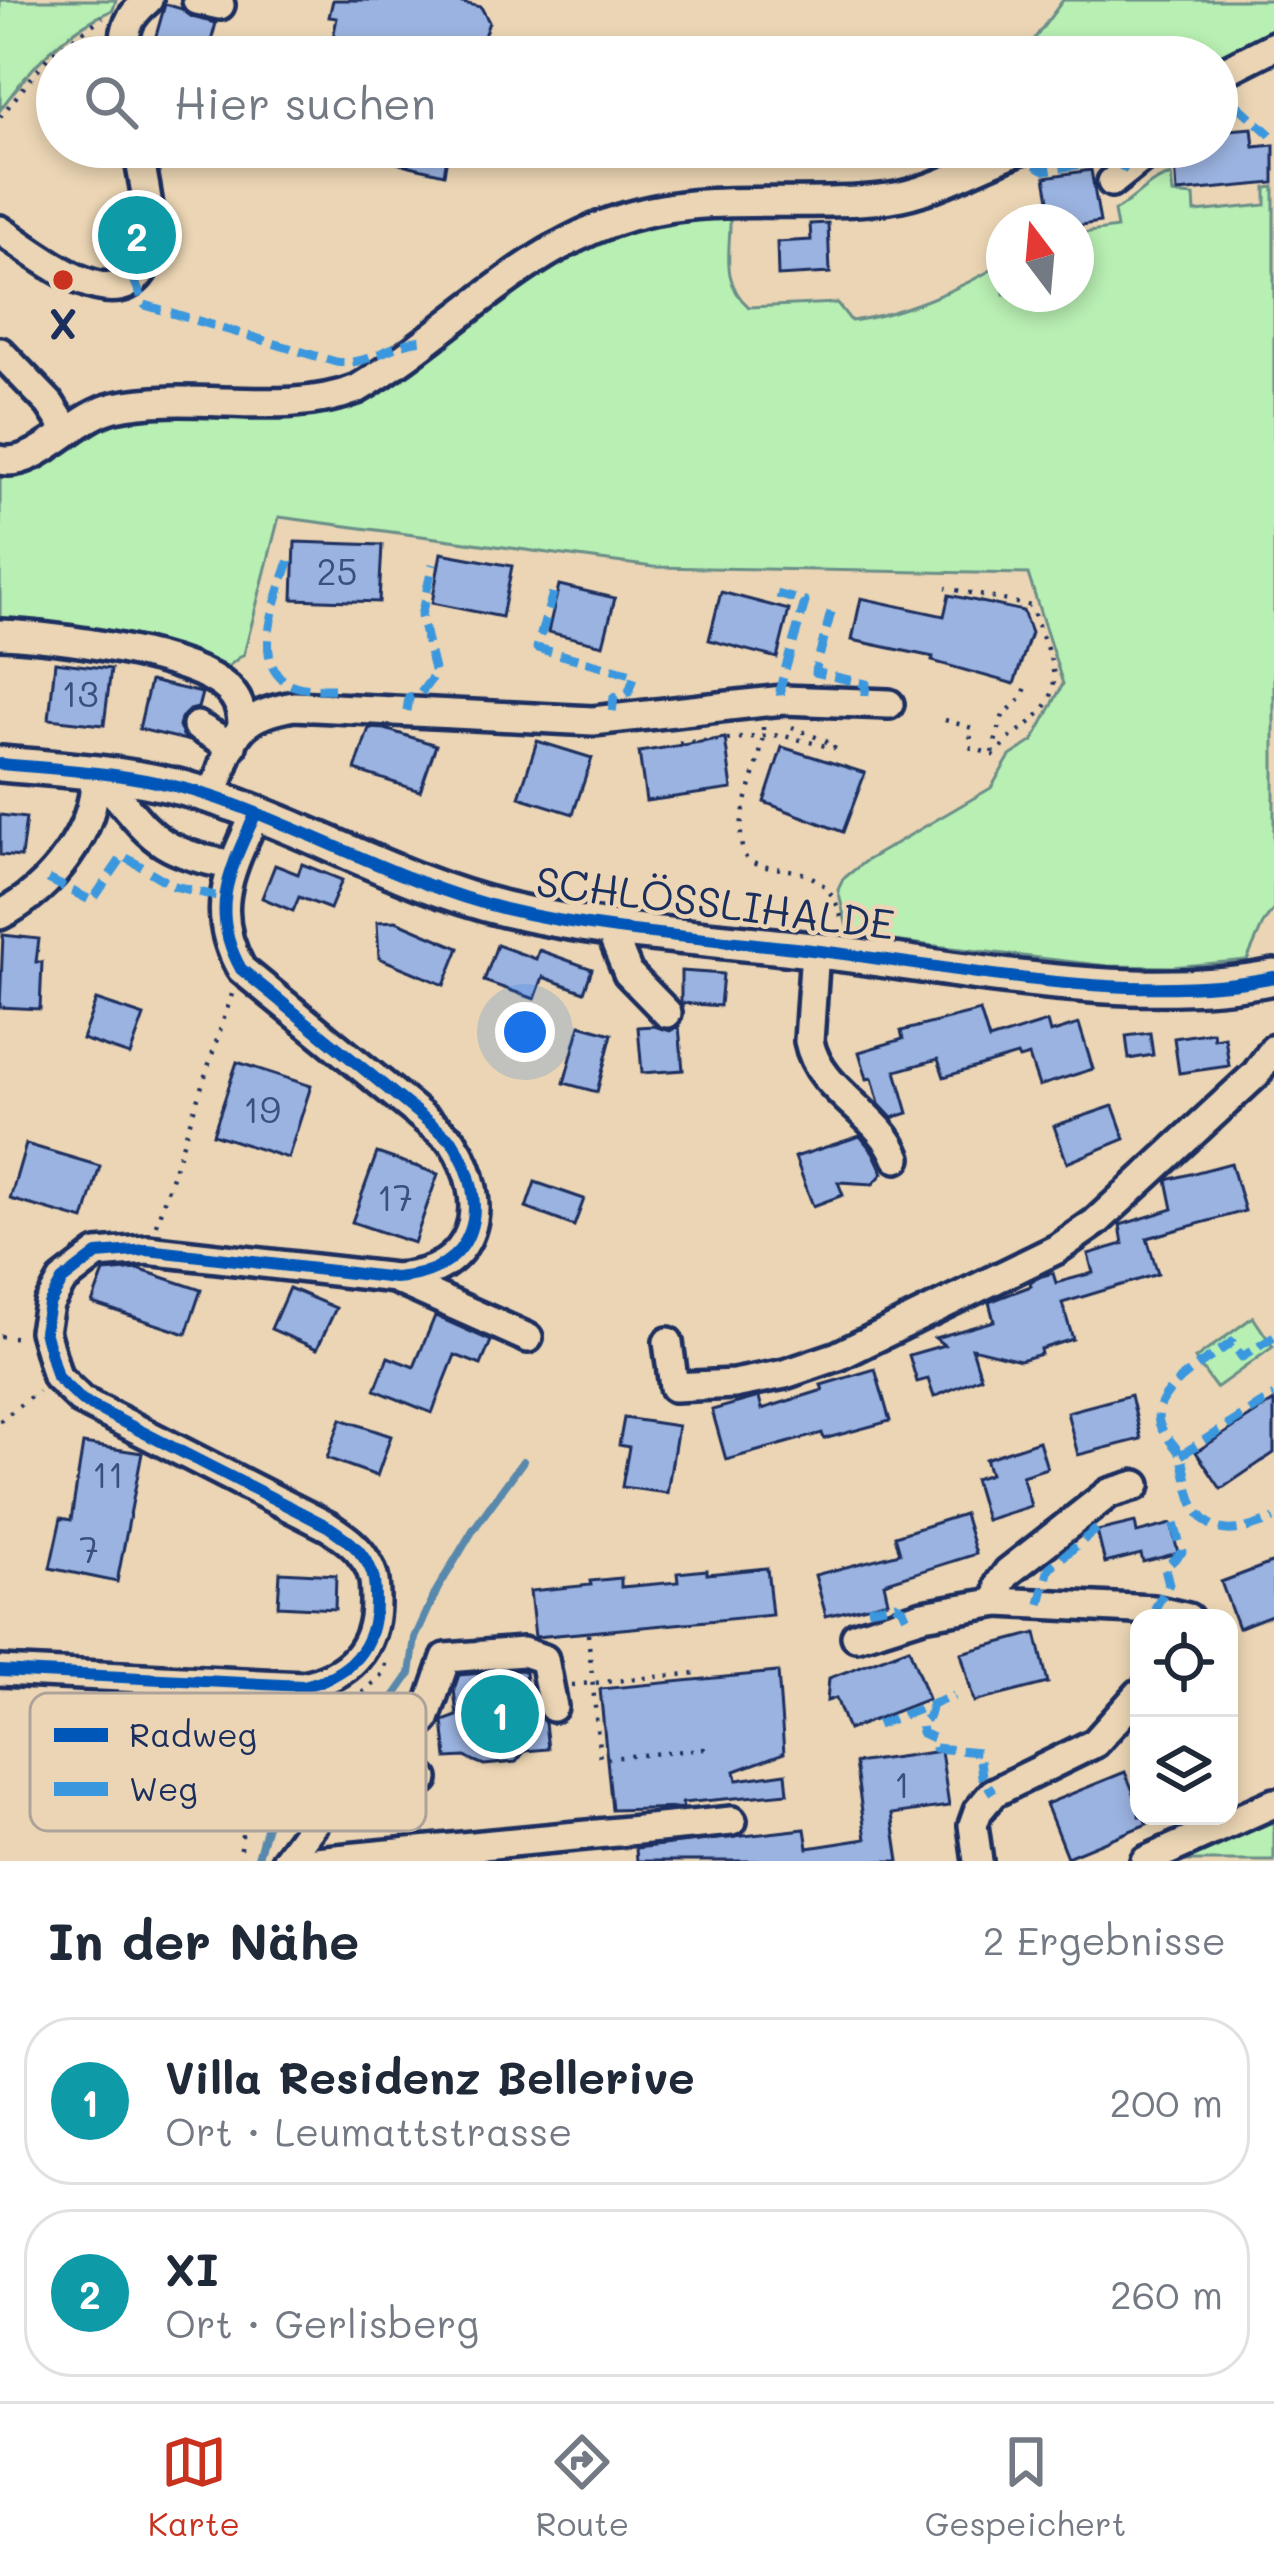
<!DOCTYPE html>
<html lang="de">
<head>
<meta charset="utf-8">
<style>
	body { margin:0; font-family:Mali,sans-serif; background:#f2f2f3; color:#1f2937 }
	.controls { position:absolute; right:36px; bottom:36px; display:grid; overflow:hidden; border-radius:24px; box-shadow:0 6px 18px #0003 }
	.controls button { width:108px; height:108px; display:grid; place-items:center; padding:0; border:0; border-bottom:3px solid #e0e1e3; background:#fff; color:#1f2937; font:60px sans-serif }
	.compass { position:absolute; left:986px; top:204px; width:108px; height:108px; border-radius:50%; background:#fff; box-shadow:0 6px 18px #0003; rotate:344deg }
	.you { position:absolute; left:525px; top:1032px; width:42px; height:42px; margin:-30px; border:9px solid #fff; border-radius:50%; background:#1a73e8; box-shadow:0 0 0 18px #1a73e833 }
	.badge { display:grid; place-items:center; width:78px; height:78px; border-radius:50%; background:#c8321e; color:#fff; font-size:39px; font-weight:700 }
	.pin { position:absolute; translate:-50% -50%; border:6px solid #fff; box-shadow:0 3px 12px #0006 }
	.list { margin:0; padding:0; list-style:none }
	h2 { display:flex; justify-content:space-between; align-items:center; height:156px; margin:0; padding:0 48px; font-size:51px }
	h2 small { font-size:39px; font-weight:400; color:#747a83 }
	.list li { display:grid; grid-template-columns:78px 1fr auto; gap:36px; align-items:center; box-sizing:border-box; height:168px; margin:0 24px 24px; padding:0 24px; border:3px solid #e0e1e3; border-radius:48px }
	.list b { display:block; font-size:45px; white-space:nowrap }
	.list p { margin:0; font-size:39px; white-space:nowrap; color:#747a83 }
	.list em { font-size:39px; font-style:normal; color:#747a83 }
	.icon { flex:none; width:66px; height:66px; fill:none; stroke:currentColor; stroke-width:2; stroke-linecap:round; stroke-linejoin:round }
	.map { position:relative; flex:none; width:1274px; height:1861px; overflow:hidden }
	.search { position:absolute; background:#fff; box-shadow:0 6px 18px #0003; left:36px; right:36px; top:36px; height:132px; display:flex; align-items:center; gap:30px; box-sizing:border-box; padding:0 42px; border-radius:66px; color:#747a83; font-size:45px }
	.sheet { height:540px; background:#fff }
	nav { display:flex; justify-content:space-around; align-items:center; box-sizing:border-box; height:168px; border-top:3px solid #e0e1e3; background:#fff; font-size:33px; color:#747a83 }
	nav a { display:grid; justify-items:center; gap:6px }
	nav .on { color:#c8321e }
	.map>svg:first-child { display:block }
	.green { fill:#b8efb2; stroke:#6a8f88; stroke-width:3 }
	.lines { fill:none; stroke-linecap:round; stroke-linejoin:round }
	.stream { stroke:#5889ad; stroke-width:8 }
	.building { fill:#9bb3e0; stroke:#1b2f5e; stroke-width:3 }
	.minor-casing { stroke:#1b2f5e; stroke-width:36 }
	.major-casing { stroke:#1b2f5e; stroke-width:42 }
	.path { stroke:#1b2f5e; stroke-width:4.5; stroke-dasharray:3 9; stroke-linecap:butt }
	.minor { stroke:#ebd5b4; stroke-width:27 }
	.major { stroke:#ebd5b4; stroke-width:33 }
	.quiet { stroke:#3a97de; stroke-width:9; stroke-dasharray:18 9; stroke-linecap:butt }
	.cycleway-casing { stroke:#ebd5b4; stroke-width:20 }
	.cycleway { stroke:#0057b8; stroke-width:12 }
	.poi-dot { fill:#c8321e; stroke:#ebd5b4; stroke-width:4.5 }
	.labels { text-anchor:middle; stroke-width:9; stroke-linejoin:round; paint-order:stroke }
	.number-label { font-size:36px; fill:#3b507e }
	.poi-label { font-size:42px; font-weight:bold; fill:#1b2f5e; stroke:#ebd5b4 }
	.street-label { font-size:42px; fill:#1b2f5e; stroke:#ebd5b4 }
	.key { fill:#ebd5b4; stroke:#ada39a; stroke-width:3 }
	.key-label { font-size:33px; fill:#1b2f5e }
</style>
</head>
<body>
<div class="map">
<svg width="1274" height="1861" viewBox="0 0 1274 1861">
	<rect width="100%" height="100%" fill="#ebd5b4"/>
	<filter id="ink" filterUnits="userSpaceOnUse"><feTurbulence type="fractalNoise" baseFrequency=".00833" numOctaves="2"/><feDisplacementMap in="SourceGraphic" scale="24" xChannelSelector="R" yChannelSelector="G"/><feConvolveMatrix kernelMatrix="1 2 1 2 8 2 1 2 1" color-interpolation-filters="sRGB"/></filter>
	<g filter="url(#ink)">
		<g class="green">
			<path d="M0,0H116L113,10C63,31 32,66 0,110Z"/>
			<path d="M1063,0H1274V38L1217,67V57H1021Z"/>
			<path d="M1171,175L1173,194L1194,196L1195,212L1266,205V188L1274,187V909L1264,922L1247,960L1172,967L1108,966L849,936L838,890L843,879L864,862L991,788L1010,756L1033,741L1063,684L1028,574L653,567L279,517L244,654L221,672L0,624V469L130,413L318,409L535,271L638,221L730,211C732,246 718,280 749,307L837,303L851,321C898,315 964,288 1004,262V294H1076V234L1117,228L1114,211C1136,199 1148,180 1171,175Z"/>
			<path d="M1253,1317L1273,1347L1216,1388L1195,1359Z"/>
			<path d="M1274,1815V1861H1169Z"/>
		</g>
		<g class="lines">
			<path class="stream" d="M257,1861L271,1811L285,1785L351,1728L391,1701L410,1674L415,1638L437,1590L473,1530L523,1461"/>
		</g>
		<g class="building">
			<path d="M333,0H449L481,7L489,22L483,39L470,44L468,57H394L373,52L372,57H329L337,18L329,17Z"/>
			<path d="M165,4L182,9L192,17L216,23L207,57H150Z"/>
			<path d="M1252,128L1254,147L1274,145V183L1177,192L1174,147H1217V131Z"/>
			<path d="M360,147H449L444,174L359,154Z"/>
			<path d="M1091,170L1100,222L1076,226V222H1053L1045,177Z"/>
			<path d="M828,223L830,273L778,276L777,242L811,240L810,224Z"/>
			<path d="M295,542L382,545L379,602L293,599Z"/>
			<path d="M441,553L512,566L502,617L432,603Z"/>
			<path d="M559,585L615,598L603,645L548,632Z"/>
			<path d="M721,592L789,610L777,658L709,640Z"/>
			<path d="M949,595L1023,611L1031,633L1014,684L932,661L933,657L852,640L861,598L944,616Z"/>
			<path d="M55,662L111,669L104,725L49,719Z"/>
			<path d="M150,681L202,693L198,708L189,710L181,718L179,727L186,740L139,729Z"/>
			<path d="M369,728L385,729L436,745L420,791L355,770Z"/>
			<path d="M725,738L732,789L646,801L639,752Z"/>
			<path d="M537,741L592,758L573,814L519,797Z"/>
			<path d="M782,747L865,773L843,832L764,802Z"/>
			<path d="M0,815L26,818L21,857L0,855Z"/>
			<path d="M302,864L342,880L330,909L299,897L293,911L262,898L275,865L298,874Z"/>
			<path d="M396,921L459,948L444,985L379,958L377,922Z"/>
			<path d="M3,935L39,939L36,962H42L40,1009L0,1007Z"/>
			<path d="M497,945L536,959L539,950L592,969L584,992L543,977L535,999L484,981Z"/>
			<path d="M681,971L723,974L720,1006L681,1003Z"/>
			<path d="M96,1000L144,1016L130,1055L82,1039Z"/>
			<path d="M980,1011L989,1040L1047,1022L1050,1033L1079,1024L1093,1069L1039,1086L1029,1056L1019,1059L1017,1055L944,1077L938,1059L896,1071L908,1113L892,1118L879,1104L872,1078L867,1079L859,1052L903,1039L901,1031Z"/>
			<path d="M580,1025L612,1034L597,1092L564,1083Z"/>
			<path d="M654,1026L670,1031L679,1026L683,1070L642,1073L638,1027Z"/>
			<path d="M1213,1032L1214,1039L1225,1037L1229,1066L1179,1073L1174,1038Z"/>
			<path d="M1150,1033L1153,1055L1129,1059L1126,1036Z"/>
			<path d="M237,1062L311,1086L288,1158L213,1134Z"/>
			<path d="M1113,1106L1125,1139L1067,1163L1054,1126Z"/>
			<path d="M860,1136L873,1152L883,1173L873,1184L838,1182L843,1195L813,1206L795,1157Z"/>
			<path d="M26,1144L100,1166L84,1220L10,1199Z"/>
			<path d="M377,1153L438,1174L414,1243L352,1222Z"/>
			<path d="M1231,1163L1245,1211L1147,1238L1158,1274L1062,1303L1073,1339L1040,1349L1041,1354L1020,1360L972,1348L981,1377L934,1397L928,1379L917,1382L909,1355L944,1345L935,1338L994,1321L989,1302L1031,1286L1030,1282L1042,1276L1053,1273L1056,1283L1093,1273L1088,1254L1123,1244L1120,1225L1173,1209L1167,1180Z"/>
			<path d="M535,1182L584,1199L574,1226L526,1208Z"/>
			<path d="M138,1269L201,1290L186,1334L92,1303L104,1272Z"/>
			<path d="M289,1288L336,1308L317,1349L271,1329Z"/>
			<path d="M435,1316L491,1341L481,1365L455,1355L432,1413L375,1390L388,1357L414,1367Z"/>
			<path d="M875,1369L890,1421L824,1439L822,1433L726,1460L712,1410L759,1397L762,1409L823,1390L821,1385Z"/>
			<path d="M1131,1395L1141,1439L1078,1455L1067,1412Z"/>
			<path d="M1274,1401V1453L1221,1489L1196,1452Z"/>
			<path d="M624,1418L678,1426L667,1493L622,1487L629,1447L619,1445Z"/>
			<path d="M341,1419L391,1436L377,1476L327,1458Z"/>
			<path d="M1039,1441L1047,1468L1022,1476L1031,1506L986,1520L974,1479L990,1474L985,1459Z"/>
			<path d="M83,1444L142,1453L117,1582L50,1568L61,1518L71,1520Z"/>
			<path d="M964,1514L976,1554L884,1583L888,1601L826,1616L815,1575L900,1553L895,1536Z"/>
			<path d="M1135,1522L1137,1533L1171,1524L1178,1553L1143,1562L1141,1554L1105,1563L1097,1531Z"/>
			<path d="M1274,1562V1614L1238,1628L1221,1582Z"/>
			<path d="M767,1568L772,1615L535,1637L530,1591L591,1585L590,1581L621,1578V1587L678,1582L677,1573L707,1570V1574Z"/>
			<path d="M280,1572L336,1575L335,1609L278,1606Z"/>
			<path d="M1036,1633L1048,1683L974,1702L961,1653Z"/>
			<path d="M909,1648L928,1699L848,1730L836,1698L827,1701L829,1678Z"/>
			<path d="M521,1670L525,1672L529,1711H535L545,1723L548,1749L525,1751L516,1762L484,1765L465,1757L447,1758L443,1721L457,1716L454,1689L459,1675Z"/>
			<path d="M778,1672L784,1753L735,1771L737,1780L786,1773L788,1793L682,1803L683,1808L612,1810L600,1689Z"/>
			<path d="M941,1751L949,1806L892,1814L899,1861H637L636,1848L805,1829L808,1848L866,1839L855,1763Z"/>
			<path d="M1125,1772L1139,1805V1816H1143L1147,1824L1067,1857L1046,1804Z"/>
		</g>
		<g class="lines">
			<defs>
				<g id="minor">
					<path d="M197,0L220,5"/>
					<path d="M126,57C122,30 128,17 148,0"/>
					<path d="M1217,75L1274,46"/>
					<path d="M1112,182L1156,147"/>
					<path d="M0,230C31,250 106,314 139,275C147,265 151,252 151,240C151,209 142,177 138,147"/>
					<path d="M0,352L50,404L66,429"/>
					<path d="M0,460C37,469 74,416 115,407C194,390 282,418 357,389C443,338 514,258 609,223C701,189 796,210 890,198C938,191 982,162 1028,147"/>
					<path d="M0,634C53,636 189,653 228,689C238,699 241,708 242,722"/>
					<path d="M197,726L232,746"/>
					<path d="M95,772C149,828 146,851 232,865"/>
					<path d="M212,797C234,741 229,717 294,706L593,721L783,700L889,704"/>
					<path d="M0,915C50,890 98,830 95,772"/>
					<path d="M609,927L628,973L667,1013"/>
					<path d="M815,950L809,1041C819,1092 879,1112 897,1158"/>
					<path d="M398,1280L528,1338"/>
					<path d="M668,1342L674,1387L734,1384L785,1374L838,1356L1057,1249L1096,1222L1256,1074L1274,1049"/>
					<path d="M1136,1485L1109,1493L1008,1572L1000,1583L999,1602L1154,1610L1188,1618"/>
					<path d="M856,1636L923,1615L999,1602"/>
					<path d="M0,1671L303,1686C348,1676 375,1650 375,1602C375,1585 375,1572 364,1558C355,1544 342,1536 329,1527L82,1401L57,1377L44,1331L49,1304L62,1281L97,1254L147,1250L395,1278C478,1273 493,1204 452,1141L241,969C208,910 230,870 256,813"/>
					<path d="M350,1774L392,1783L424,1779"/>
					<path d="M286,1861L350,1774L370,1755L398,1740L425,1719L446,1658L523,1652L544,1659L553,1707"/>
					<path d="M316,1861L732,1821"/>
					<path d="M978,1861L973,1825L978,1811L993,1793L1095,1743L1139,1694"/>
					<path d="M1145,1861L1274,1803"/>
				</g>
				<path id="major" d="M0,764C72,770 146,774 216,798C313,831 405,885 505,909C605,933 710,938 812,950C956,967 1132,1006 1274,977"/>
			</defs>
			<use href="#minor" class="minor-casing"/>
			<use href="#major" class="major-casing"/>
			<g class="path">
				<path d="M0,117L49,56L103,17"/>
				<path d="M945,720L972,728L969,747L994,755C1003,749 1007,739 1015,734C1077,692 1051,666 1031,606L946,588"/>
				<path d="M763,727C764,767 735,807 742,848C749,888 826,841 843,925"/>
				<path d="M679,743L780,735L834,748L835,745L792,727"/>
				<path d="M992,753L1003,715L1022,698L1026,687"/>
				<path d="M156,1225L233,991"/>
				<path d="M0,1336L22,1338"/>
				<path d="M0,1421L38,1391"/>
				<path d="M588,1634L600,1759L704,1749L706,1756"/>
				<path d="M572,1685L697,1673L698,1680"/>
				<path d="M240,1861L243,1823L282,1766L385,1672L386,1662"/>
			</g>
			<use href="#minor" class="minor"/>
			<use href="#major" class="major"/>
			<g class="quiet">
				<path d="M1217,87L1274,138"/>
				<path d="M1011,152L1045,170L1112,159L1128,170"/>
				<path d="M134,280L145,305L336,362C371,367 394,339 429,340"/>
				<path d="M289,561C279,594 245,669 295,686C307,690 322,689 334,689"/>
				<path d="M553,593L537,648L635,675L629,692L614,697L611,720"/>
				<path d="M777,594L805,602L780,688L781,700"/>
				<path d="M831,612L815,672L866,684L864,702"/>
				<path d="M407,711L409,697L420,694L435,674L421,616L433,564"/>
				<path d="M48,879L92,901L123,856L174,886L224,898"/>
				<path d="M1274,1337L1242,1357L1232,1342C1210,1359 1175,1377 1162,1402C1148,1429 1176,1440 1182,1459C1189,1482 1188,1510 1211,1525C1230,1537 1255,1525 1274,1519"/>
				<path d="M1181,1455L1274,1396"/>
				<path d="M1040,1604L1049,1568L1098,1528"/>
				<path d="M868,1609L895,1604L903,1609L908,1620"/>
				<path d="M1154,1610L1169,1584L1165,1568L1182,1552L1173,1520"/>
				<path d="M932,1704L929,1716L921,1723L922,1733L933,1738L935,1748L979,1752L982,1776L993,1793"/>
				<path d="M877,1725L954,1696"/>
			</g>
			<defs>
				<g id="cycleway">
					<path d="M0,764C72,770 146,774 216,798C313,831 405,885 505,909C605,933 710,938 812,950C956,967 1132,1006 1274,977"/>
					<path d="M0,1671L303,1686C348,1676 375,1650 375,1602C375,1585 375,1572 364,1558C355,1544 342,1536 329,1527L82,1401L57,1377L44,1331L49,1304L62,1281L97,1254L147,1250L395,1278C478,1273 493,1204 452,1141L241,969C208,910 230,870 256,813"/>
				</g>
			</defs>
			<use href="#cycleway" class="cycleway-casing"/>
			<use href="#cycleway" class="cycleway"/>
		</g>
	</g>
	<circle class="poi-dot" cx="63" cy="280" r="12"/>
	<g class="labels">
		<g class="number-label">
			<text x="337" y="585">25</text>
			<text x="80" y="707">13</text>
			<text x="262" y="1123">19</text>
			<text x="395" y="1211">17</text>
			<text x="108" y="1488">11</text>
			<text x="89" y="1563">7</text>
			<text x="902" y="1798">1</text>
		</g>
		<g class="poi-label">
			<text x="63" y="339">X</text>
		</g>
		<g class="street-label">
			<text transform="translate(715 903) rotate(7)" y="15">SCHLÖSSLIHALDE</text>
		</g>
	</g>
	<rect x="30" y="1693" width="396" height="138" rx="18" class="key"/>
	<rect x="54" y="1728" width="54" height="14" fill="#0057b8"/>
	<rect x="54" y="1782" width="54" height="14" fill="#3a97de"/>
	<g class="key-label">
		<text x="129" y="1747">Radweg</text>
		<text x="129" y="1801">Weg</text>
	</g>
</svg>
<div class="controls">
<button><svg class="icon" aria-label="locate" viewBox="0 0 24 24"><circle cx="12" cy="12" r="6"/><path d="M12 2v4M12 18v4M2 12h4M18 12h4"/></svg></button>
<button><svg class="icon" aria-label="layers" viewBox="0 0 24 24"><path d="M12 4l9 5-9 5-9-5zM3 14l9 5 9-5"/></svg></button>
</div>
<svg class="compass" viewBox="-18 -18 36 36"><path d="M0-13l5 13h-10z" fill="#e53935"/><path d="M0 13l5-13h-10z" fill="#747a83"/></svg>
<div class="you"></div>
<div class="pin badge" style="left:500px;top:1714px;background:#0f9aa8">1</div>
<div class="pin badge" style="left:137px;top:235px;background:#0f9aa8">2</div>
<div class="search"><svg class="icon" aria-label="search" viewBox="0 0 24 24"><circle cx="10" cy="10" r="6"/><path d="M15 15l6 6"/></svg>Hier suchen</div>
</div>
<section class="sheet">
<h2>In der Nähe<small>2 Ergebnisse</small></h2>
<ul class="list">
<li><span class="badge" style="background:#0f9aa8">1</span><div><b>Villa Residenz Bellerive</b><p>Ort · Leumattstrasse</p></div><em>200 m</em></li>
<li><span class="badge" style="background:#0f9aa8">2</span><div><b>XI</b><p>Ort · Gerlisberg</p></div><em>260 m</em></li>
</ul>
</section>
<nav>
<a class="on"><svg class="icon" aria-label="map" viewBox="0 0 24 24"><path d="M3 6l6-2 6 2 6-2v14l-6 2-6-2-6 2zM9 4v14M15 6v14"/></svg>Karte</a>
<a><svg class="icon" aria-label="directions" viewBox="0 0 24 24"><path d="M12 3l9 9-9 9-9-9zM9 14v-3h6M13 9l2 2-2 2"/></svg>Route</a>
<a><svg class="icon" aria-label="saved" viewBox="0 0 24 24"><path d="M7 4h10v16l-5-4-5 4z"/></svg>Gespeichert</a>
</nav>
</body>
</html>
